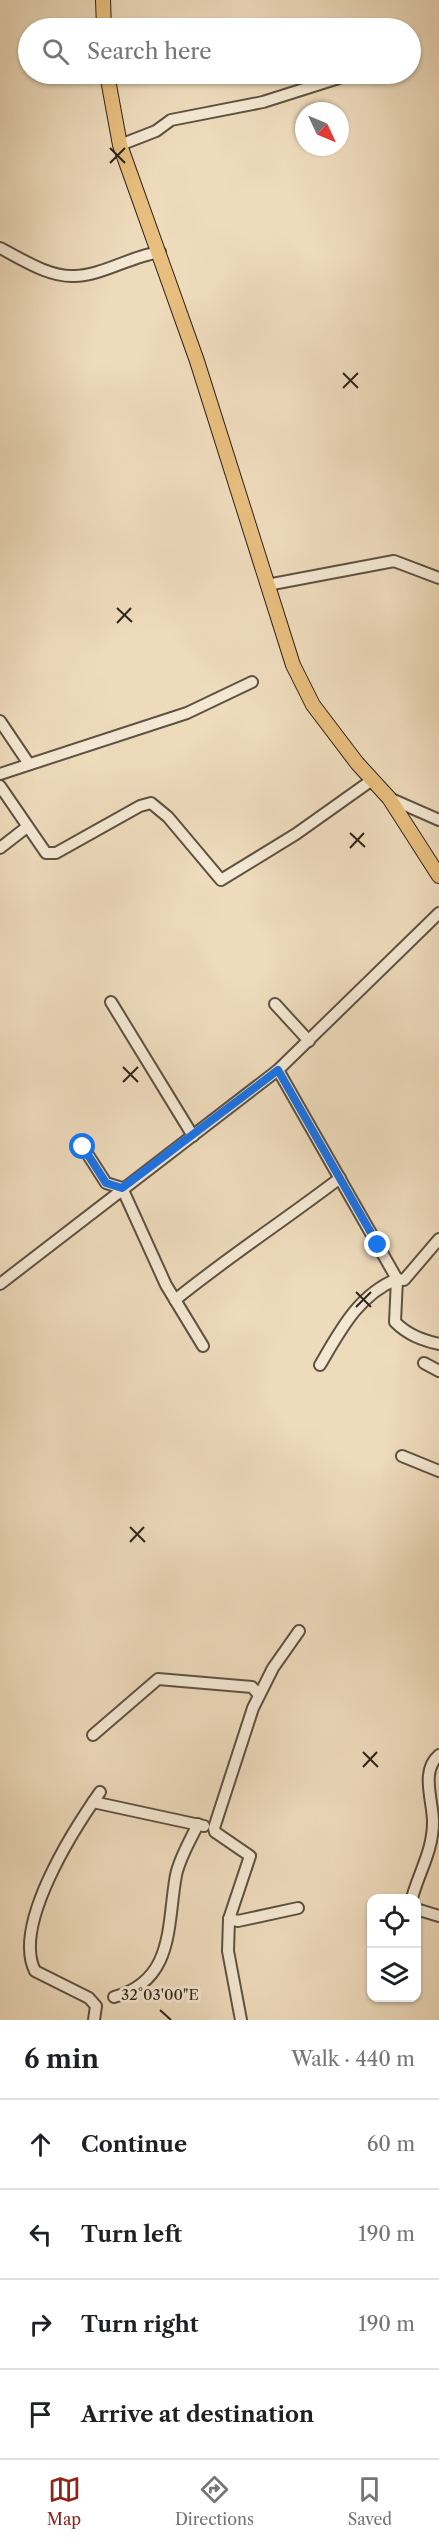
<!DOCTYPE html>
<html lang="en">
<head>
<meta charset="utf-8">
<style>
	body { margin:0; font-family:"Libre Caslon Text",serif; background:#f2f2f2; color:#202124 }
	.controls { position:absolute; right:18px; bottom:18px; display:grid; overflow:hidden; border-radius:12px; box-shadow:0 2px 4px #0004 }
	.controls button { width:54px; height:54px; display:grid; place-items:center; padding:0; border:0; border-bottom:2px solid #e0e0e0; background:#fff; color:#202124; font:30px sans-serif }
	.compass { position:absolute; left:295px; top:102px; width:54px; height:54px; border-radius:50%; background:#fff; box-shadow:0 2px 4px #0004; rotate:134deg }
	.stop { position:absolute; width:18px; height:18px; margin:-14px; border:4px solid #1a73e8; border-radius:50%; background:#fff }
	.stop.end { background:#1a73e8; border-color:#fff; box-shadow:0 2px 6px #0008 }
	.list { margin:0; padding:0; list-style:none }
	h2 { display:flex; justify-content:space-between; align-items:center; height:78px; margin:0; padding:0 24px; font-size:26px }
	h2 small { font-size:20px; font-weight:400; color:#757577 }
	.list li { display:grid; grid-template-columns:39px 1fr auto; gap:18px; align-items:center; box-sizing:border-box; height:90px; padding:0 24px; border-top:2px solid #e0e0e0 }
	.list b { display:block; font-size:22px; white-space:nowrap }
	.list em { font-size:20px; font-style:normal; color:#757577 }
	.icon { flex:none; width:33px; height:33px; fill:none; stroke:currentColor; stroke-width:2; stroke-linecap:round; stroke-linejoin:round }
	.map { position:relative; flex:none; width:439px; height:2020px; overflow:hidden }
	.search { position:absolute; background:#fff; box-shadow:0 2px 4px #0004; left:18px; right:18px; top:18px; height:66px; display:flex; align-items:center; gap:15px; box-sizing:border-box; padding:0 21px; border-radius:33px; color:#757577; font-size:22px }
	.sheet { height:438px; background:#fff }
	nav { display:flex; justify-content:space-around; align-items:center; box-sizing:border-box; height:84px; border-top:2px solid #e0e0e0; background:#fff; font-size:16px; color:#757577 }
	nav a { display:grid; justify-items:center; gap:3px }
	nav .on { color:#8f2418 }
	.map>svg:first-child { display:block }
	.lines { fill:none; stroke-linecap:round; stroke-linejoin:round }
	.minor-casing { stroke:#5e5242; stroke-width:14 }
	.major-casing { stroke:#2e241a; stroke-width:16 }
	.minor { stroke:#f4e8d3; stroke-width:10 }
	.major { stroke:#e7be7e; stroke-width:14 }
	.route { stroke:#1a73e8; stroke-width:8 }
	.ticks { fill:none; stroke:#2e241a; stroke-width:2 }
	.ticks-label { font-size:15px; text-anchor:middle; fill:#2e241a; stroke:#f4e8d3; stroke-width:6; stroke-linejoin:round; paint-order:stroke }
</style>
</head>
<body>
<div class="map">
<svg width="439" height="2020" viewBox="0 0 439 2020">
	<rect width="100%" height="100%" fill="#eedbbc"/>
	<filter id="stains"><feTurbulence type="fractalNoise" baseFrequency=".00333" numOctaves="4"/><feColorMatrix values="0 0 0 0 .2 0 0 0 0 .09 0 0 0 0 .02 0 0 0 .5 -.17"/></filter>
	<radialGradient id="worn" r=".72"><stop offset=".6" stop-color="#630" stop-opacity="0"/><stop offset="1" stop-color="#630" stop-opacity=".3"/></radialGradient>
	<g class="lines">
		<defs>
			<g id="minor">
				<path d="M120,145L156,131L171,120L263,102L345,76"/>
				<path d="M0,248C22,259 48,277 74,276C101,276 131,256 160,252"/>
				<path d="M267,585L394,561L439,578"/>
				<path d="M0,721L29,764"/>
				<path d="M0,774L187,713L252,682"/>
				<path d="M0,786L46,853H56L140,806L151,803L168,817L221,880L296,834L372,780"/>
				<path d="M389,798L439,820"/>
				<path d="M0,848L27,827"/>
				<path d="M111,1002L193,1136"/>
				<path d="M275,1004L309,1041"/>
				<path d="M278,1070L397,1279L404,1280L439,1239"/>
				<path d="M83,1147L106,1183L122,1188L166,1285L203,1346"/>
				<path d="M0,1284L278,1070L439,913"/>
				<path d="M175,1300C228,1257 285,1220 340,1178"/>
				<path d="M424,1363L439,1371"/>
				<path d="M320,1365C340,1331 358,1295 397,1279L395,1322C408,1335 422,1340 439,1344"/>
				<path d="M402,1456L439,1471"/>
				<path d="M93,1735L158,1679L252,1687L259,1695"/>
				<path d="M93,1802L204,1826"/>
				<path d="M412,1898C419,1872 433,1851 433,1822C433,1800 420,1771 439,1755"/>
				<path d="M416,1909L439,1916"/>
				<path d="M229,1919L238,1921L298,1908"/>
				<path d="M114,1997C175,1981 167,1924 176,1875C180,1857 190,1841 198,1824"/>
				<path d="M94,2020L96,2006L89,1998L35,1971C12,1925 74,1829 100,1792"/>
				<path d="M241,2020L228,1951L229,1919L250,1856L215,1832L214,1828L253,1708L273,1668L299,1631"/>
			</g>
			<g id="major">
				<path d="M103,0L104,28"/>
				<path d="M107,74L120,145L197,361L293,665L313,705L357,763L389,798L439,876"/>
			</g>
		</defs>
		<use href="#minor" class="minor-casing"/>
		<use href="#major" class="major-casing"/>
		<use href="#minor" class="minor"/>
		<use href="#major" class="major"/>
	</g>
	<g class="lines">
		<path class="route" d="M83,1147L106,1183L122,1188L278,1070L378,1245"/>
	</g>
	<path class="ticks" d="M110,148L125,163M110,163L125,148M343,373L358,388M343,388L358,373M117,608L132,622M117,623L131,608M350,833L365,847M350,848L364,833M123,1067L138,1082M123,1082L138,1067M356,1292L371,1307M356,1307L371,1292M130,1527L145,1542M130,1542L144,1527M363,1752L378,1767M363,1767L377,1752M160,2010L171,2020"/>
	<g class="ticks-label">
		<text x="160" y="2000">32°03'00"E</text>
	</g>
	<rect width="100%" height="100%" filter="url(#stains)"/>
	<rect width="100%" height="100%" fill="url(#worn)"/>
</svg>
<div class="controls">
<button><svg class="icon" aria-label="locate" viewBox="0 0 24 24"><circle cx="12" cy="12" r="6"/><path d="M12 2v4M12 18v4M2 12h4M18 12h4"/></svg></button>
<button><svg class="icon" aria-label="layers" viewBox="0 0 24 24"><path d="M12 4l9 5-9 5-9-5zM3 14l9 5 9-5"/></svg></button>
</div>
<svg class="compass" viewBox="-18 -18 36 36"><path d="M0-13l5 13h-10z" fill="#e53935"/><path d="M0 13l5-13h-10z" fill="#757577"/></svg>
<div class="stop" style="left:83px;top:1147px"></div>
<div class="stop end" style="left:378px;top:1245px"></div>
<div class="search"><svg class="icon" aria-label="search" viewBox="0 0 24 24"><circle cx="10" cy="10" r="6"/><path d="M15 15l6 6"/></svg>Search here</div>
</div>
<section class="sheet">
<h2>6 min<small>Walk · 440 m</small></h2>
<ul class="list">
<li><svg class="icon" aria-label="ahead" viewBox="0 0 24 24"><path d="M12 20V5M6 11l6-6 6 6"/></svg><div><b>Continue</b></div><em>60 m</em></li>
<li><svg class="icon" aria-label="left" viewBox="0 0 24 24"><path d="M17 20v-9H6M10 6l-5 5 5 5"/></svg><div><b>Turn left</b></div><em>190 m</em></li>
<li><svg class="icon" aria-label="right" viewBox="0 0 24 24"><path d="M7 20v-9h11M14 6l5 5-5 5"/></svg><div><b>Turn right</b></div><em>190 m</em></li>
<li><svg class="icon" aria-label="arrive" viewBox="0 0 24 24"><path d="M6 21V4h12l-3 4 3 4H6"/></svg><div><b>Arrive at destination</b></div></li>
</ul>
</section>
<nav>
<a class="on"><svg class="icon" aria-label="map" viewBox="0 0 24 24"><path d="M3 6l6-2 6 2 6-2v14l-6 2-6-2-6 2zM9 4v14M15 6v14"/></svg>Map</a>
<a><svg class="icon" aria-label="directions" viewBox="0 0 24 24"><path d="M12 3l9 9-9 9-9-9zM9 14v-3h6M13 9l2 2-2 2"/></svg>Directions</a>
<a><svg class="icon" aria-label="saved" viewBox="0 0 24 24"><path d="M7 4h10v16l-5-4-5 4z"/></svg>Saved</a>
</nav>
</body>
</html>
